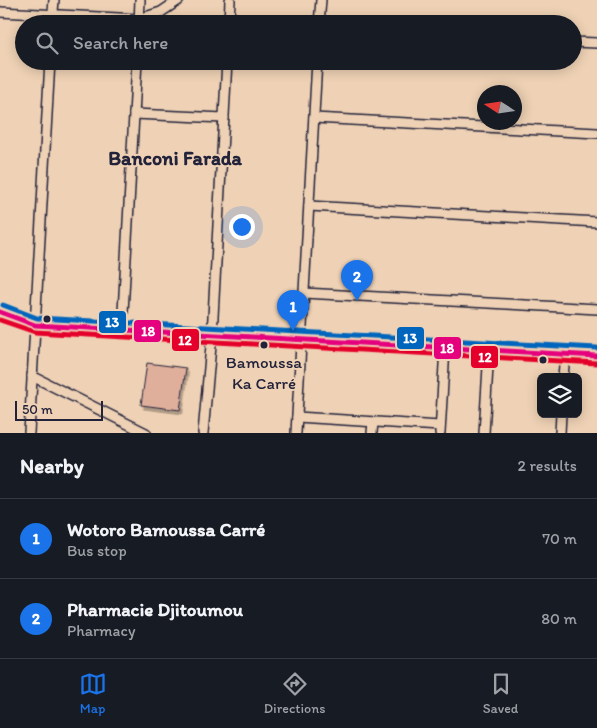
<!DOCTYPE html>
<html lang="en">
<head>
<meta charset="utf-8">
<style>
	body { margin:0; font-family:Itim,sans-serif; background:#242831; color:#f1f3f6 }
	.controls { position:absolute; right:15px; bottom:15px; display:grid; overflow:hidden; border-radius:8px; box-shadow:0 2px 12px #0003 }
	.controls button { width:45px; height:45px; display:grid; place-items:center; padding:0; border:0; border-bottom:1px solid #363941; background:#171b24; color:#f1f3f6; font:25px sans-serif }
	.compass { position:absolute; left:477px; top:85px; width:45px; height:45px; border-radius:50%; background:#171b24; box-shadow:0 2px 12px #0003; rotate:282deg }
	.scale { position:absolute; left:15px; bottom:12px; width:88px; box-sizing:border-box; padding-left:5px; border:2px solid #22223b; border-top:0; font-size:14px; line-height:18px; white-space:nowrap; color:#22223b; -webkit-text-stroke:4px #efd2b5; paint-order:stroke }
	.you { position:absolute; left:241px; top:226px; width:18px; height:18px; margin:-12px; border:4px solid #fff; border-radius:50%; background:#1a73e8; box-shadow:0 0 0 8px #1a73e833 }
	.badge { display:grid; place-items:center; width:32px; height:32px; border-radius:50%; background:#1a73e8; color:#fff; font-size:16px; font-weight:700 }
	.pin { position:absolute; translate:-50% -41px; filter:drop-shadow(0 1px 2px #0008) }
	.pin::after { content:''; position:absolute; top:26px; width:18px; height:15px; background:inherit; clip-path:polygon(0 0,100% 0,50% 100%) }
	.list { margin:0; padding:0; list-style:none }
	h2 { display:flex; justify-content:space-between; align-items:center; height:65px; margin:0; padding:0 20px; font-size:21px }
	h2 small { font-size:16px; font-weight:400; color:#9ea1a6 }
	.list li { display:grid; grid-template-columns:32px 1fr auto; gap:15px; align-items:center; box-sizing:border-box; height:80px; padding:0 20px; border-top:1px solid #363941 }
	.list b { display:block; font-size:19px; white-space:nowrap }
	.list p { margin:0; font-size:16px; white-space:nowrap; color:#9ea1a6 }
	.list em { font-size:16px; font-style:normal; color:#9ea1a6 }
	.icon { flex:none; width:28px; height:28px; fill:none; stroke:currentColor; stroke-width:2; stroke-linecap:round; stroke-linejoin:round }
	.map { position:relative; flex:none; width:597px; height:433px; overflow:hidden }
	.search { position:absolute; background:#171b24; box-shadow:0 2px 12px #0003; left:15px; right:15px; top:15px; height:55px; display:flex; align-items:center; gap:12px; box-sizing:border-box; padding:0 18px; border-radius:28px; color:#9ea1a6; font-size:19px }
	.sheet { height:225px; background:#171b24 }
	nav { display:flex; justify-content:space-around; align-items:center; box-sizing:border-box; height:70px; border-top:1px solid #363941; background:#171b24; font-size:14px; color:#9ea1a6 }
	nav a { display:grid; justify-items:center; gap:2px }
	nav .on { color:#1a73e8 }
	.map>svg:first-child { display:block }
	.building { fill:#e0af9c; stroke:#22223b; filter:url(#shadow) }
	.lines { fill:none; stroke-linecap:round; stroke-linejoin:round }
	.minor-casing { stroke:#22223b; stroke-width:12 }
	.secondary-casing { stroke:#22223b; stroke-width:16 }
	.minor { stroke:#efd2b5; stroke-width:9 }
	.secondary { stroke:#efd2b5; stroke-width:12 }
	.bus-1-casing { stroke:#efd2b5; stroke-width:9 }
	.bus-2-casing { stroke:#efd2b5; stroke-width:9 }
	.bus-3-casing { stroke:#efd2b5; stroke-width:9 }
	.bus-1 { stroke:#e5007d; stroke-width:5 }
	.bus-2 { stroke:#e4002b; stroke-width:5 }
	.bus-3 { stroke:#0065bd; stroke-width:5 }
	.bus-dot { fill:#22223b; stroke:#efd2b5; stroke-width:2 }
	.labels { text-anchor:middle; stroke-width:4; stroke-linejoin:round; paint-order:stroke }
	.bus-label { font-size:17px; fill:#22223b; stroke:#efd2b5 }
	.quarter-label { font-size:20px; font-weight:bold; fill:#22223b; stroke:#efd2b5 }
	.line-badge { stroke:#efd2b5; stroke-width:2 }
	.badge-label { font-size:14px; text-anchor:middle; font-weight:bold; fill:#fff }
</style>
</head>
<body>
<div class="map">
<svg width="597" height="433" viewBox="0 0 597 433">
	<defs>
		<filter id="shadow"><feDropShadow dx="2.5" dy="4" stdDeviation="0" flood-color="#0004"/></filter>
	</defs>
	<rect width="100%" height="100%" fill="#efd2b5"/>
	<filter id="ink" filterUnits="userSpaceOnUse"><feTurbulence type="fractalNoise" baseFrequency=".02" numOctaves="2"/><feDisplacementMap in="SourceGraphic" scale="10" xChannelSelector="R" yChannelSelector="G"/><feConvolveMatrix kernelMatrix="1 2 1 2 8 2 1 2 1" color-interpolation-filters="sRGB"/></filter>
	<g filter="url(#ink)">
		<path class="building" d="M147,363L186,368L180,410L141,405Z"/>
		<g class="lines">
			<defs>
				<g id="minor">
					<path d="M0,12L139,19L161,12L179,0"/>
					<path d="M52,24L54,0"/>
					<path d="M139,24L140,0"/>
					<path d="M229,24L230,0"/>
					<path d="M319,24L321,0"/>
					<path d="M573,42L597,43"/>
					<path d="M134,114L224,118"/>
					<path d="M314,118L597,133"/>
					<path d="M309,206L597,222"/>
					<path d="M304,293L597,309"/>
					<path d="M122,330L137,61"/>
					<path d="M32,376L146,433"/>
					<path d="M563,377L565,354"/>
					<path d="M297,417L440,426"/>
					<path d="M29,433L50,61"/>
					<path d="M203,433L212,335L227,61"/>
					<path d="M296,433L317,61"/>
					<path d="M372,433L373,422"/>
					<path d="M440,433L445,348"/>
					<path d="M484,433L489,350"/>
					<path d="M560,433L561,414"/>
				</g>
				<path id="secondary" d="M0,312L35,325L597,356"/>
			</defs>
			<use href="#minor" class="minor-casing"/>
			<use href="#secondary" class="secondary-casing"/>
			<use href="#minor" class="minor"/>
			<use href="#secondary" class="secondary"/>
			<defs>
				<path id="bus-1" d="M0,312L35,325L597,356"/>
				<path id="bus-2" d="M0,320L35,332L597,363"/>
				<path id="bus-3" d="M3,305L37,318L597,348"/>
			</defs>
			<use href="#bus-1" class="bus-1-casing"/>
			<use href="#bus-2" class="bus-2-casing"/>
			<use href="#bus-3" class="bus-3-casing"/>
			<use href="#bus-1" class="bus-1"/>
			<use href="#bus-2" class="bus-2"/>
			<use href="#bus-3" class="bus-3"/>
		</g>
	</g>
	<g class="bus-dot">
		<circle cx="47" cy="319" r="4.5"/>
		<circle cx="264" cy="345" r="4.5"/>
		<circle cx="543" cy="360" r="4.5"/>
	</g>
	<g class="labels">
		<g class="bus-label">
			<text x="264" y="368">Bamoussa<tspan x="264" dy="21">Ka Carré</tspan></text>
		</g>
		<g class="quarter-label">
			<text x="175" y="165">Banconi Farada</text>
		</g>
	</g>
	<g class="line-badge">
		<rect x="98" y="310" width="29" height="24" rx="5" fill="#0065bd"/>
		<rect x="133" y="319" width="29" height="24" rx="5" fill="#e5007d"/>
		<rect x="396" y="326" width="29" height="24" rx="5" fill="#0065bd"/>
		<rect x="171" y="328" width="29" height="24" rx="5" fill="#e4002b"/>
		<rect x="433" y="336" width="29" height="24" rx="5" fill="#e5007d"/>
		<rect x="470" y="345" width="29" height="24" rx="5" fill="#e4002b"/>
	</g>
	<g class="badge-label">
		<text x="112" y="327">13</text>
		<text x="148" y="336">18</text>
		<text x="410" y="343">13</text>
		<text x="185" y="345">12</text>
		<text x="447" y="353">18</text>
		<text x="485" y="362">12</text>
	</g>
</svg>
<div class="controls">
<button><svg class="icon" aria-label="layers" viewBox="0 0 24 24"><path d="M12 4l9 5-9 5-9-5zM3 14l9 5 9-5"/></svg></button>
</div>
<svg class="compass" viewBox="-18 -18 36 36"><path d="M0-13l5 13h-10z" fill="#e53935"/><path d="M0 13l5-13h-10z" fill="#9ea1a6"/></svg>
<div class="scale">50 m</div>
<div class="you"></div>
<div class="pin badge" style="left:293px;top:331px">1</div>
<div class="pin badge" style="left:357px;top:301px">2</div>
<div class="search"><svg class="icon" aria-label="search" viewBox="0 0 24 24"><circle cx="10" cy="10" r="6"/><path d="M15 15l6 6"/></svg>Search here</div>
</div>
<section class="sheet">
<h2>Nearby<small>2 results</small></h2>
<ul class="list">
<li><span class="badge">1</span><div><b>Wotoro Bamoussa Carré</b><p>Bus stop</p></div><em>70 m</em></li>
<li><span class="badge">2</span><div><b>Pharmacie Djitoumou</b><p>Pharmacy</p></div><em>80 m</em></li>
</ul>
</section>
<nav>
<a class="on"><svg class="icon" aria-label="map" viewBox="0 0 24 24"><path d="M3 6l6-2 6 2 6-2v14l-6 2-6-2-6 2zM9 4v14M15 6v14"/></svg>Map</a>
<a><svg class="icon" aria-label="directions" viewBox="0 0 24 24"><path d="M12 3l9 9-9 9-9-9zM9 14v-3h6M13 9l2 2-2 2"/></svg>Directions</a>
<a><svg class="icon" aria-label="saved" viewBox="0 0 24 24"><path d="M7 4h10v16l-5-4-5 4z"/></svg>Saved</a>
</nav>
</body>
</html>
